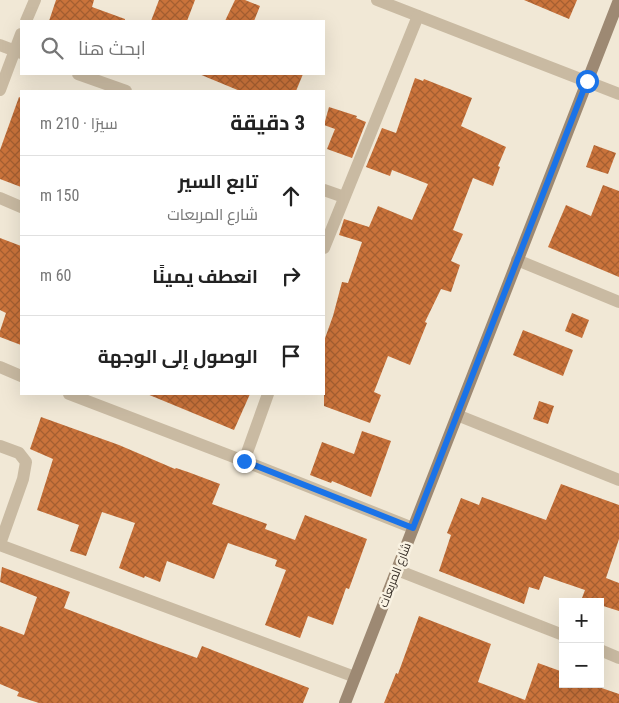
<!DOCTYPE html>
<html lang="ar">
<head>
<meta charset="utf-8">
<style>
	body { margin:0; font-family:"Roboto Condensed",Cairo,sans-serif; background:#f6f6f6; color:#222; direction:rtl }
	.controls { position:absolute; right:15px; bottom:15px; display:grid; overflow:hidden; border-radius:0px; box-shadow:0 5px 20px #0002 }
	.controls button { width:45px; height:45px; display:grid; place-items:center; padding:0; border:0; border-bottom:1px solid #e0e0e0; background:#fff; color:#222; font:25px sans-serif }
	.stop { position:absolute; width:15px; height:15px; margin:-11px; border:4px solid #1a73e8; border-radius:50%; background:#fff }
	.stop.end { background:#1a73e8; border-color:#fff; box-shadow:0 1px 5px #0008 }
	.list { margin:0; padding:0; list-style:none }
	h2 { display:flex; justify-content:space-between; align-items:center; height:65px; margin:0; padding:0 20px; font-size:21px }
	h2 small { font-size:16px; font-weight:400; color:#767676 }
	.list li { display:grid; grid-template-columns:32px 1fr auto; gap:15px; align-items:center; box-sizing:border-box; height:80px; padding:0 20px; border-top:1px solid #e0e0e0 }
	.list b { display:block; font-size:19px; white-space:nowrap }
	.list p { margin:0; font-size:16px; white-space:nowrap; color:#767676 }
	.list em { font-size:16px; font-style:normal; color:#767676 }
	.icon { flex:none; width:28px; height:28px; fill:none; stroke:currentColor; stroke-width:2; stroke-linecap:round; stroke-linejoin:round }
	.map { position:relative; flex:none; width:619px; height:703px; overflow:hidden; direction:ltr }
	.search { position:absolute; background:#fff; box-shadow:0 5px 20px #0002; left:20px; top:20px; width:305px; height:55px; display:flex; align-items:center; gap:12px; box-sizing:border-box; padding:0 18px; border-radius:0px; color:#767676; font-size:19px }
	.panel { position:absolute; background:#fff; box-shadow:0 5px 20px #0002; left:20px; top:90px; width:305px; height:305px; border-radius:0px; direction:rtl }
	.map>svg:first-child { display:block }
	.building { fill:url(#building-cross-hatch) }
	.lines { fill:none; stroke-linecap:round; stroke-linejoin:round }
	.street { stroke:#c9baa2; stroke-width:12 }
	.secondary { stroke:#9d8973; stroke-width:12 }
	.route { stroke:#1a73e8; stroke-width:6 }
	.labels { text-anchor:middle; stroke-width:5; stroke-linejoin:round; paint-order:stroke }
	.street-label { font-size:12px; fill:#342c25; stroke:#f9f2e2 }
</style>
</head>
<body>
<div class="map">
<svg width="619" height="703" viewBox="0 0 619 703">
	<defs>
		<pattern id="building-cross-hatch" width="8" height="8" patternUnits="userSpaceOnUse" patternTransform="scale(1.25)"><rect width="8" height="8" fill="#ca733b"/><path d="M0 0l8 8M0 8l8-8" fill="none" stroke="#a55f31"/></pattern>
	</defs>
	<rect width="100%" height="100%" fill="#f1e8d6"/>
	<g class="building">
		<path d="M56,0H94L92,7L125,19V21H49Z"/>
		<path d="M159,0H195L187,21H151Z"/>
		<path d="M235,0H245L260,6L254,21H225Z"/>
		<path d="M524,0H577L569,19Z"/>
		<path d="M199,74H303L296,91H240Z"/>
		<path d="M415,78L423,81L424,79L472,98L461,126L506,147L498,166L500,167L493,186L473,178L453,230L463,234L451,261L460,265L451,292L441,289L425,322L427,323L410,365L388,356L374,392L381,395L370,423L324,406V341L333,316L342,282L348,283L362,242L339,235L344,219L369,227L378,206L412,220L428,184L392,170L390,176L366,167L382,128L396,133Z"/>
		<path d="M19,97L21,98V187L0,179V150Z"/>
		<path d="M329,107L357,116L356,118L366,122L352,158L327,149L335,129L324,125Z"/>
		<path d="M594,145L616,153L608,174L586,167Z"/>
		<path d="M603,185L619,191V277L548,247L566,205L591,216Z"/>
		<path d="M0,238L21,246V345L0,337V331L6,313L0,310Z"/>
		<path d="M572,313L589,320L582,338L565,331Z"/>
		<path d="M523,330L573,350L563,376L513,355Z"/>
		<path d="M147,394H250L234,430Z"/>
		<path d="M539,401L554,406L548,424L533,419Z"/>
		<path d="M41,417L119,445L175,469L176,468L188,472L220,484L212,504L267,524L265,529L295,540L305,515L367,539L349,589L346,588L333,625L308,616L300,638L265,625L286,570L275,566L277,560L228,543L214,579L167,561L160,582L145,576L144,578L119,568L135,523L102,512L86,556L70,551L79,525L37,510L53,459L30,449Z"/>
		<path d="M362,431L391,441L371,497L332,481L331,483L310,475L322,442L354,454Z"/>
		<path d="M561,484L619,505V539L606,578L619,583V611L600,605V602H592L582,598L585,590L544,576L539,590L529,587L524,604L439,571L451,535L447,533L461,498L479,505L482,497L546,520Z"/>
		<path d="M2,567L70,592L64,608L150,641L197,658L202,646L309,688L303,703H39L17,696L19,692L0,684V626L24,635L37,597L0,582Z"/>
		<path d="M419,616L491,644L478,682L525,700L538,663L563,672V684H590L619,694V703H384L396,673L398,674Z"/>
	</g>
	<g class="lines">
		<g class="street">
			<path d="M377,0L619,94"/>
			<path d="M26,21L35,0"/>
			<path d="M0,45L21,53"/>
			<path d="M78,74L126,91"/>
			<path d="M0,90L21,34"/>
			<path d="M324,190L344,197"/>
			<path d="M0,198L21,207"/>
			<path d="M324,248L418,16"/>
			<path d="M517,260L619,302"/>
			<path d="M0,367L21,376"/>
			<path d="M69,394L244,461L413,528"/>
			<path d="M457,415L619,480"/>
			<path d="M0,446L19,453L26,462L23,479L0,544"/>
			<path d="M244,461L268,394"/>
			<path d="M0,545L355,677"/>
			<path d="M397,570L563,635"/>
			<path d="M600,650L619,658"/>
		</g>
		<path class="secondary" d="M345,703L619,0"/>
	</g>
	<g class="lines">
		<path class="route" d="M244,461L413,528L587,81"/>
	</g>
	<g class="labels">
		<g class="street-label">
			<text transform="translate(395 575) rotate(-69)" y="4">شارع المربعات</text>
		</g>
	</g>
</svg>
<div class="controls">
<button>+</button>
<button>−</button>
</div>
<div class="stop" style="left:587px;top:81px"></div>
<div class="stop end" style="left:244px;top:461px"></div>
<div class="search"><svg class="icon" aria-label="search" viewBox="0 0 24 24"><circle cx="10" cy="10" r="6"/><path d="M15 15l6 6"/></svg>ابحث هنا</div>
<section class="panel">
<h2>3 دقيقة<small>سيرًا · 210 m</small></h2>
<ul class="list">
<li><svg class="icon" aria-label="ahead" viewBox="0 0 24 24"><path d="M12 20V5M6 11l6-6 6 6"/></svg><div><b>تابع السير</b><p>شارع المربعات</p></div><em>150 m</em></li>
<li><svg class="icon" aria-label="right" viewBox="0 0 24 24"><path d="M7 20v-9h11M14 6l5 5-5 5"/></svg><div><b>انعطف يمينًا</b></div><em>60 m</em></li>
<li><svg class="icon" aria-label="arrive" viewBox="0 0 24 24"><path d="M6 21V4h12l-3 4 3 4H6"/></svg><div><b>الوصول إلى الوجهة</b></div></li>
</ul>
</section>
</div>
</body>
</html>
